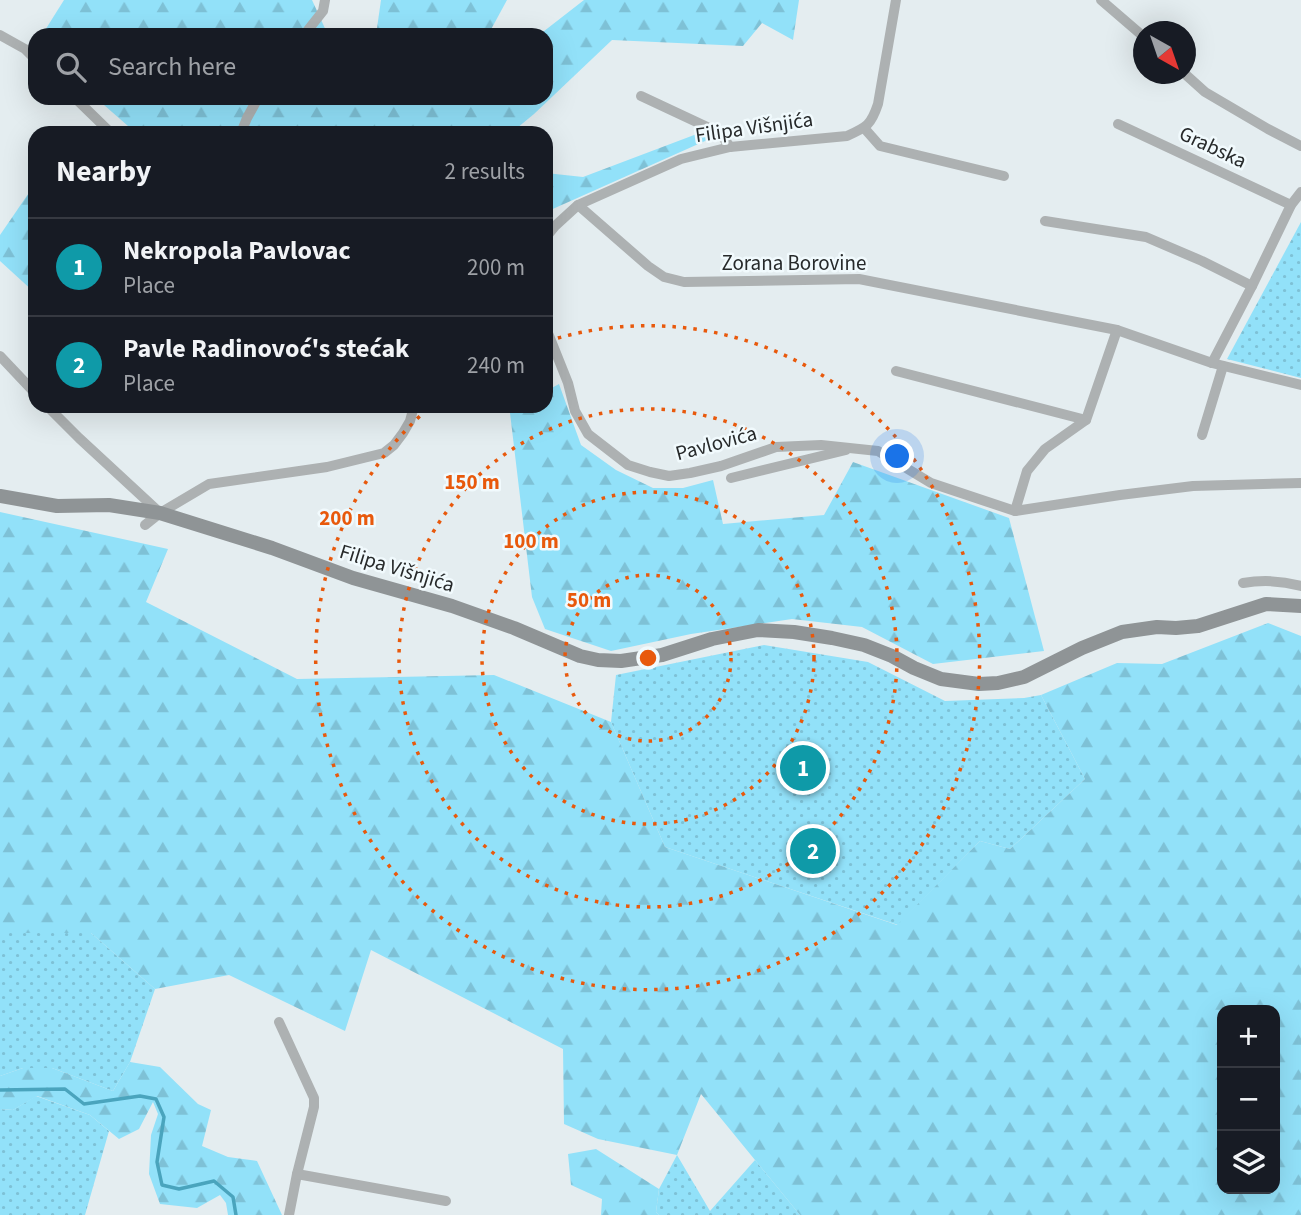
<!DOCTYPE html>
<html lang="en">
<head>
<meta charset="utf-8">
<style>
	body { margin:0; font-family:"Source Sans 3",sans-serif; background:#242831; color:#f1f3f6 }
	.controls { position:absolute; right:21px; bottom:21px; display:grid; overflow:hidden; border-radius:14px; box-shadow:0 7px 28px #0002 }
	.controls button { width:63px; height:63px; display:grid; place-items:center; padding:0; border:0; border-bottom:2px solid #363941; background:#171b24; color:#f1f3f6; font:35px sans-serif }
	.compass { position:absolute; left:1133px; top:21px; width:63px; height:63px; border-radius:50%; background:#171b24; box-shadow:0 7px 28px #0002; rotate:140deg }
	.you { position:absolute; left:898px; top:457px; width:24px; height:24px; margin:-18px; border:5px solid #fff; border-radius:50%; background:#1a73e8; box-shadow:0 0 0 10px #1a73e833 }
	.badge { display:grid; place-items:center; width:46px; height:46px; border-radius:50%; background:#ba5f02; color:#fff; font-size:23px; font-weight:700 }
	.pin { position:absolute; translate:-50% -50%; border:4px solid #fff; box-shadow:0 2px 7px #0006 }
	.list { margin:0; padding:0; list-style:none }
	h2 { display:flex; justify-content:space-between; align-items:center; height:91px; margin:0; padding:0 28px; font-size:30px }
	h2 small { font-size:23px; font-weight:400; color:#9ea1a6 }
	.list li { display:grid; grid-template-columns:46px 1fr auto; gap:21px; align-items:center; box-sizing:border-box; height:98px; padding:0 28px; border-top:2px solid #363941 }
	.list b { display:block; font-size:26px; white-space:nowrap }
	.list p { margin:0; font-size:23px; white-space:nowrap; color:#9ea1a6 }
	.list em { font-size:23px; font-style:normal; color:#9ea1a6 }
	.icon { flex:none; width:38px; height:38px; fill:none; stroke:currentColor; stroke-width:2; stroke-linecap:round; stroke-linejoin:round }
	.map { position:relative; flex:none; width:1301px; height:1215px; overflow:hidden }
	.search { position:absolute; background:#171b24; box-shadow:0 7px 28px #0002; left:28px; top:28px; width:525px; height:77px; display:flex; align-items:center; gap:18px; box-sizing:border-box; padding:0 24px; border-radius:21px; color:#9ea1a6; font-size:26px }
	.panel { position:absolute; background:#171b24; box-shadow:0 7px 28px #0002; left:28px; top:126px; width:525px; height:287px; border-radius:21px }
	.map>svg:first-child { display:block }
	.grass { fill:url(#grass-dots) }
	.forest { fill:url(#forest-firs); fill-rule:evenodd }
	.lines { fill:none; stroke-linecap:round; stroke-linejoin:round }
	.stream { stroke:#4aa4bd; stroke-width:3.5 }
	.street { stroke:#adb1b2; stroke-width:10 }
	.secondary { stroke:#8f9496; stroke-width:14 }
	.ring { fill:none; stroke:#e8590c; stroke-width:3.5; stroke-dasharray:3.5 7 }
	.labels { text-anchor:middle; stroke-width:5; stroke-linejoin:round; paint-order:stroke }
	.street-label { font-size:21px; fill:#272a2b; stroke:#f1fafd }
	.centre { fill:#e8590c; stroke:#f1fafd; stroke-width:3.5 }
	.ring-label { font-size:21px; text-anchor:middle; font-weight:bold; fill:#e8590c; stroke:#f1fafd; stroke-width:5; stroke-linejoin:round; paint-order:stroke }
</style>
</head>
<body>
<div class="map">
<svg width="1301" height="1215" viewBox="0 0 1301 1215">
	<defs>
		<pattern id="grass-dots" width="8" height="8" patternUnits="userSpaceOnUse" patternTransform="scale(1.75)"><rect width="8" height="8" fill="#92e1f9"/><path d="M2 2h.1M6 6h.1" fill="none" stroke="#7ec1d6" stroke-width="1.8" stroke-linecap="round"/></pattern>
		<pattern id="forest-firs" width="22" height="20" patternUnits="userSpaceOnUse" patternTransform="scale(1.75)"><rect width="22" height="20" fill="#92e1f9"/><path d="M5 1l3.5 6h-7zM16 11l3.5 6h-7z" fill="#7ec1d6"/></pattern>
	</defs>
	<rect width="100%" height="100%" fill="#e4edf0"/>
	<g class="grass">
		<path d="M1301,222V378L1227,359Z"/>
		<path d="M764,645L868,662L945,701L1024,698L1041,695L1085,779L1010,849L980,841L898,925L665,847L611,722L616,675Z"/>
		<path d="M0,933H91L155,989L130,1062L113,1091L52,1068H23L0,1076Z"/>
		<path d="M36,1096L90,1115L109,1131L85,1215H0V1109L13,1110Z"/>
		<path d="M677,1155L710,1211L755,1160L800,1215H659L656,1212L659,1189Z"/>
	</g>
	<g class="forest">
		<path d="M64,0H312L328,35H42Z"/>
		<path d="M381,0H507L488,35H376Z"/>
		<path d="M584,0H799L793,40L762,23L743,46L612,40L534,114L511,133H136L96,98H546V35H539Z"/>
		<path d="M710,129L714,137L546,212V173L583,177Z"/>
		<path d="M35,184V293L0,261V235Z"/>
		<path d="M559,384L581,445L616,470L653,488H683L713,480L723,524L824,515L853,462L1009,518L1044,651L933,664L862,627L792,619L691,634L611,651L545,629L532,597L510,413L522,406H546V391Z"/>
		<path d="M0,512L168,549L146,602L297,679L494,675L611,722L665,847L897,925L980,841L1010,849L1085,779L1041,695L1117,663L1162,664L1268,623L1301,636V1215H800L701,1094L677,1155L598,1139L564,1124L563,1049L371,950L345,1031L229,975L155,989L91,933H0ZM1275,1010V1189H1222V1010Z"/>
		<path d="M130,1062L160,1067L198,1104L211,1110L202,1146L228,1157L257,1161L282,1215H228L226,1203L220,1195L197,1208L160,1204L149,1174L151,1135L158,1114L153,1102L139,1129L119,1139L90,1115L37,1096L13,1110L0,1109V1076L23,1068H52L113,1091Z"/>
		<path d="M596,1149L659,1189L656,1212L659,1215H601L602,1199L571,1185L568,1154Z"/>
	</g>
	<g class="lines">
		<path class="stream" d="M0,1090L65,1089L84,1104L140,1096L156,1099L164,1117L157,1162L162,1185L179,1189L214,1181L233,1197L236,1215"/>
		<g class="street">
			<path d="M1101,0L1144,37"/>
			<path d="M0,35L25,49L35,59"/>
			<path d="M304,35L323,11L325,0"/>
			<path d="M1185,74L1205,92L1268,129L1301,146"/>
			<path d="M641,96L720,133L730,147"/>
			<path d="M75,98L111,133"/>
			<path d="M1118,124L1291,205"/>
			<path d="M865,129L880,146L1004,176"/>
			<path d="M241,133L247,118L258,98"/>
			<path d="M578,205L648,266L664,277L684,282L859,279L1117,330L1212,363L1301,385"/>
			<path d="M1045,221L1146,237L1202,261L1252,286"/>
			<path d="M546,237L555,226L578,205L681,159L730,147L847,136C867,127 871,125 878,104L896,0"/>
			<path d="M546,328L568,383L575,411L588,434L628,465L650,472L669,476L690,473L721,466L776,447L821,445L878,451L931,483L1015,511L1120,495L1193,486L1301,483"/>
			<path d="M0,356L35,393"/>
			<path d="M1212,363L1252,286L1291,205L1301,192"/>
			<path d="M896,371L1086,420"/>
			<path d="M47,406L79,438L159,512"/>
			<path d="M1202,435L1223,366"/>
			<path d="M731,478L846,450"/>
			<path d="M1015,511L1027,471L1045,449L1086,420L1117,330"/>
			<path d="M145,525L160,513L209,484L327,467L384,453L394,445L403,433L410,421L414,406"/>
			<path d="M1243,583C1261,580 1283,581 1301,586"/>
			<path d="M279,1022L314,1098V1107L297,1174L289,1215"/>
			<path d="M297,1174L446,1201"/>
		</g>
		<path class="secondary" d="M0,496L57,506L109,505L160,513L272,548L353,578L452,606L514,628L580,656L598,660L621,661L662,655L712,639L758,630L794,632L832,638L864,645L892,656L914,668L941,679L979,684L998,683L1024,677L1082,648L1122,632L1157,627L1176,628L1198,626L1266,604L1301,606"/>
	</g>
	<g class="ring">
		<circle cx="648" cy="658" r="83"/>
		<circle cx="648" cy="658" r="166"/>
		<circle cx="648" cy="658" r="249"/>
		<path d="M548 341A332 332 0 1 1 430 407"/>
	</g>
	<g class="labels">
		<g class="street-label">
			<text transform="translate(754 127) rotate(-8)" y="7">Filipa Višnjića</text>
			<text transform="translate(1213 147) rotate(25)" y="7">Grabska</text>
			<text x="794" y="270">Zorana Borovine</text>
			<text transform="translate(716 443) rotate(-15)" y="7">Pavlovića</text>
			<text transform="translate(397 568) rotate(17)" y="7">Filipa Višnjića</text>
		</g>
	</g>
	<circle cx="648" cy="658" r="10" class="centre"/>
	<g class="ring-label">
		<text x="472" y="489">150 m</text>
		<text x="347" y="525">200 m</text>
		<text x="531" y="548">100 m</text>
		<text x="589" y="607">50 m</text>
	</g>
</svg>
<div class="controls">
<button>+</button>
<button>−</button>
<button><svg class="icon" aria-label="layers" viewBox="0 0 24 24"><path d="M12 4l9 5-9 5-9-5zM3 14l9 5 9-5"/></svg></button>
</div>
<svg class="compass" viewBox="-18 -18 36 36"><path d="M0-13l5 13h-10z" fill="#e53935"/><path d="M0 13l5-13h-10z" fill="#9ea1a6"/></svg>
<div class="you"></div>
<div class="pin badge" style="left:803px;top:768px;background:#0f9aa8">1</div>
<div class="pin badge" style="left:813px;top:851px;background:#0f9aa8">2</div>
<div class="search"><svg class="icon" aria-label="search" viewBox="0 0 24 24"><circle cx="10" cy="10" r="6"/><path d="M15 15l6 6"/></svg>Search here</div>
<section class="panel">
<h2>Nearby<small>2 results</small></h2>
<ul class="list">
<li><span class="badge" style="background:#0f9aa8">1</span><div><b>Nekropola Pavlovac</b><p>Place</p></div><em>200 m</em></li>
<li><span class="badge" style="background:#0f9aa8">2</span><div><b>Pavle Radinovoć's stećak</b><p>Place</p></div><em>240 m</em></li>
</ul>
</section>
</div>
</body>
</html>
